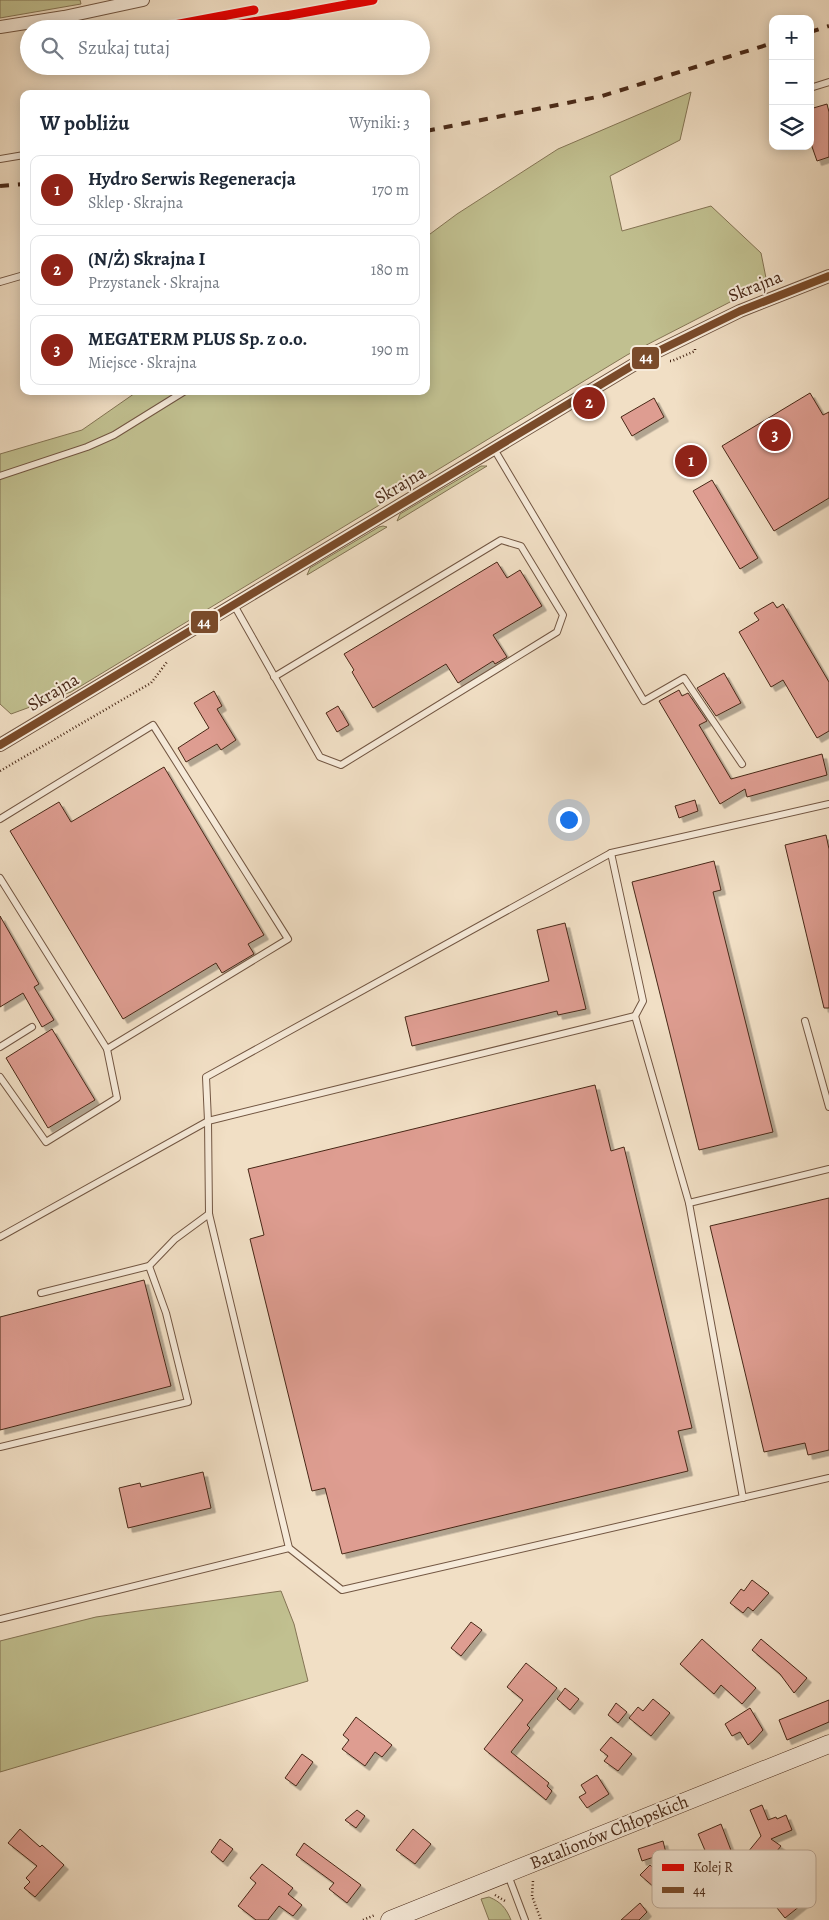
<!DOCTYPE html>
<html lang="pl">
<head>
<meta charset="utf-8">
<style>
	body { margin:0; font-family:Alegreya,serif; background:#f2f2f3; color:#1f2937 }
	.controls { position:absolute; right:15px; top:15px; display:grid; overflow:hidden; border-radius:10px; box-shadow:0 2px 12px #0003 }
	.controls button { width:45px; height:45px; display:grid; place-items:center; padding:0; border:0; border-bottom:1px solid #e0e1e3; background:#fff; color:#1f2937; font:25px sans-serif }
	.you { position:absolute; left:568px; top:819px; width:18px; height:18px; margin:-12px; border:4px solid #fff; border-radius:50%; background:#1a73e8; box-shadow:0 0 0 8px #1a73e833 }
	.badge { display:grid; place-items:center; width:32px; height:32px; border-radius:50%; background:#8f2418; color:#fff; font-size:16px; font-weight:700 }
	.pin { position:absolute; translate:-50% -50%; border:2px solid #fff; box-shadow:0 1px 5px #0006 }
	.list { margin:0; padding:0; list-style:none }
	h2 { display:flex; justify-content:space-between; align-items:center; height:65px; margin:0; padding:0 20px; font-size:21px }
	h2 small { font-size:16px; font-weight:400; color:#747a83 }
	.list li { display:grid; grid-template-columns:32px 1fr auto; gap:15px; align-items:center; box-sizing:border-box; height:70px; margin:0 10px 10px; padding:0 10px; border:1px solid #e0e1e3; border-radius:10px }
	.list b { display:block; font-size:19px; white-space:nowrap }
	.list p { margin:0; font-size:16px; white-space:nowrap; color:#747a83 }
	.list em { font-size:16px; font-style:normal; color:#747a83 }
	.icon { flex:none; width:28px; height:28px; fill:none; stroke:currentColor; stroke-width:2; stroke-linecap:round; stroke-linejoin:round }
	.map { position:relative; flex:none; width:829px; height:1920px; overflow:hidden }
	.search { position:absolute; background:#fff; box-shadow:0 2px 12px #0003; left:20px; top:20px; width:410px; height:55px; display:flex; align-items:center; gap:12px; box-sizing:border-box; padding:0 18px; border-radius:28px; color:#747a83; font-size:19px }
	.panel { position:absolute; background:#fff; box-shadow:0 2px 12px #0003; left:20px; top:90px; width:410px; height:305px; border-radius:10px }
	.map>svg:first-child { display:block }
	.green { fill:#c1c090; stroke:#847454 }
	.building { fill:#de9d91; stroke:#482817; filter:url(#shadow) }
	.lines { fill:none; stroke-linecap:round; stroke-linejoin:round }
	.lane-casing { stroke:#725642; stroke-width:8 }
	.street-casing { stroke:#725642; stroke-width:14 }
	.secondary-casing { stroke:#482817; stroke-width:19 }
	.path { stroke:#482817; stroke-width:2.5; stroke-dasharray:1 2.5; stroke-linecap:butt }
	.lane { stroke:#f6ead9; stroke-width:6 }
	.street { stroke:#f6ead9; stroke-width:12 }
	.secondary { stroke:#f6ead9; stroke-width:18 }
	.rail { stroke:#482817; stroke-width:4; stroke-dasharray:9 9; stroke-linecap:butt }
	.bus-1-casing { stroke:#f6ead9; stroke-width:11 }
	.bus-1 { stroke:#7a4b2a; stroke-width:8 }
	.rail-1-casing { stroke:#f6ead9; stroke-width:12 }
	.rail-1 { stroke:#e50000; stroke-width:9 }
	.labels { text-anchor:middle; stroke-width:4; stroke-linejoin:round; paint-order:stroke }
	.street-label { font-size:18px; fill:#482817; stroke:#f6ead9 }
	.key { fill:#f6ead9; stroke:#c2b09f; stroke-width:1 }
	.key-label { font-size:14px; fill:#482817 }
	.line-badge { stroke:#f6ead9; stroke-width:2 }
	.badge-label { font-size:14px; text-anchor:middle; font-weight:bold; fill:#fff }
</style>
</head>
<body>
<div class="map">
<svg width="829" height="1920" viewBox="0 0 829 1920">
	<defs>
		<filter id="shadow"><feDropShadow dx="4.5" dy="4.5" stdDeviation="0" flood-color="#0004"/></filter>
	</defs>
	<rect width="100%" height="100%" fill="#f1dfc5"/>
	<filter id="stains"><feTurbulence type="fractalNoise" baseFrequency=".004" numOctaves="4"/><feColorMatrix values="0 0 0 0 .2 0 0 0 0 .09 0 0 0 0 .02 0 0 0 .5 -.17"/></filter>
	<radialGradient id="worn" r=".72"><stop offset=".6" stop-color="#630" stop-opacity="0"/><stop offset="1" stop-color="#630" stop-opacity=".3"/></radialGradient>
	<g class="green">
		<path d="M0,0H80L81,4L0,18Z"/>
		<path d="M691,92L680,140L610,176L622,231L711,206L761,253L767,283L627,355L71,692L11,714L0,704V454L82,430L138,391H426V237L457,214L558,149Z"/>
		<path d="M481,466H487L397,521L400,514Z"/>
		<path d="M383,526L387,527L307,575L310,568L379,527Z"/>
		<path d="M281,1591L294,1624L308,1681L0,1772V1641L96,1617Z"/>
		<path d="M489,1897C501,1902 506,1908 511,1920H489L481,1899Z"/>
	</g>
	<g class="building">
		<path d="M827,104L829,112V157L817,161L810,141V109Z"/>
		<path d="M810,393L823,415L829,412V498L774,531L722,446Z"/>
		<path d="M654,398L664,417L632,436L621,417Z"/>
		<path d="M712,480L758,558L740,569L693,491Z"/>
		<path d="M497,562L507,578L520,570L542,606L493,635L507,657L495,664L493,661L458,683L446,664L373,708L352,672L354,670L344,654Z"/>
		<path d="M773,602L777,608L783,604L829,682V731L817,738L783,680L771,687L739,632L759,620L754,613Z"/>
		<path d="M724,673L741,703L716,716L697,688Z"/>
		<path d="M679,690L682,696L688,693L707,721L699,725L731,779L822,754L827,775L747,797L745,789L720,804L659,701Z"/>
		<path d="M214,691L222,706L217,709L236,740L221,750L217,744L186,762L178,748L209,728L194,703Z"/>
		<path d="M338,706L349,725L337,732L326,713Z"/>
		<path d="M164,767L264,935L248,944L254,954L222,973L216,963L123,1019L10,831L59,802L71,822Z"/>
		<path d="M695,800L698,811L679,818L675,806Z"/>
		<path d="M826,835L829,849V1008H824L785,845Z"/>
		<path d="M714,861L721,890L713,892L773,1132L699,1150L632,882Z"/>
		<path d="M0,916L39,984L34,987L54,1020L42,1027L23,993L0,1007Z"/>
		<path d="M565,923L586,1009L558,1015L557,1011L412,1046L405,1017L549,981L537,930Z"/>
		<path d="M52,1029L95,1100L48,1128L6,1058Z"/>
		<path d="M595,1085L611,1151L624,1147L692,1428L678,1431L688,1471L342,1554L325,1488L312,1491L250,1239L264,1235L248,1169Z"/>
		<path d="M829,1198V1450L808,1455L805,1443L764,1452L710,1226Z"/>
		<path d="M144,1280L171,1386L0,1430V1317Z"/>
		<path d="M203,1472L211,1508L128,1528L119,1488L140,1483L141,1487Z"/>
		<path d="M752,1580L769,1593L753,1611L748,1607L743,1613L730,1603L741,1589L744,1591Z"/>
		<path d="M471,1622L482,1630L461,1656L451,1648Z"/>
		<path d="M702,1639L756,1688L742,1704L721,1685L714,1694L680,1664Z"/>
		<path d="M761,1639L807,1678L794,1693L780,1674L752,1650Z"/>
		<path d="M526,1663L557,1688L527,1725L530,1728L511,1752L549,1783L547,1786L552,1791L546,1800L484,1749L523,1700L507,1687Z"/>
		<path d="M565,1688L579,1699L570,1710L557,1699Z"/>
		<path d="M653,1699L670,1713L651,1736L629,1718L638,1707L643,1711Z"/>
		<path d="M829,1700V1722L787,1740L779,1720Z"/>
		<path d="M616,1703L627,1712L618,1723L608,1715Z"/>
		<path d="M750,1708L763,1730L753,1741L748,1745L740,1732L732,1736L725,1724Z"/>
		<path d="M356,1717L392,1745L382,1757L375,1752L365,1766L342,1749L349,1740L343,1735Z"/>
		<path d="M611,1737L632,1754L618,1771L604,1761L608,1756L600,1750Z"/>
		<path d="M302,1754L313,1762L296,1786L285,1778Z"/>
		<path d="M597,1775L609,1794L587,1808L579,1797L586,1793L581,1785Z"/>
		<path d="M762,1805L768,1820L776,1817L777,1819L786,1815L792,1830L771,1839L781,1846L753,1880L744,1873L730,1874L761,1836L750,1810Z"/>
		<path d="M357,1810L365,1816L356,1828L345,1820Z"/>
		<path d="M721,1824L732,1853L710,1862L698,1834Z"/>
		<path d="M20,1829L40,1847L42,1845L64,1865L35,1897L24,1888L30,1882L26,1878L37,1866L8,1843Z"/>
		<path d="M413,1829L431,1844L415,1864L396,1850Z"/>
		<path d="M220,1839L233,1849L223,1862L211,1852Z"/>
		<path d="M663,1841L666,1853L642,1861L638,1849Z"/>
		<path d="M304,1843L361,1885L347,1903L329,1889L334,1883L296,1855Z"/>
		<path d="M262,1864L293,1888L288,1894L302,1905L293,1916L279,1906L268,1920H256L238,1906L256,1883L250,1878Z"/>
		<path d="M650,1865L671,1884L662,1894L640,1875Z"/>
		<path d="M803,1887L811,1897L785,1918L777,1908Z"/>
		<path d="M640,1903L647,1912L639,1920H621Z"/>
	</g>
	<g class="lines">
		<defs>
			<g id="lane">
				<path d="M810,88L829,82"/>
				<path d="M0,159L24,155"/>
				<path d="M0,282L24,275"/>
				<path d="M494,449L644,701L684,678L742,764"/>
				<path d="M0,476L87,447L114,435L185,391"/>
				<path d="M234,605L320,757L341,765L557,632L563,615L521,546L501,540L274,677"/>
				<path d="M0,819L153,725L288,939L107,1049L0,878"/>
				<path d="M611,853L643,1001L635,1016"/>
				<path d="M805,1021L829,1107"/>
				<path d="M0,1047L32,1027"/>
				<path d="M0,1077L46,1142L117,1098L107,1049"/>
				<path d="M829,1169L689,1203L635,1016L208,1121L209,1214L289,1548L342,1590L829,1478"/>
				<path d="M689,1203L743,1498"/>
				<path d="M0,1237L208,1121L206,1077L611,853L829,804"/>
				<path d="M41,1293L149,1266L175,1239L209,1214"/>
				<path d="M0,1447L188,1402L166,1313L149,1266"/>
				<path d="M0,1619L289,1548"/>
				<path d="M508,1875L525,1920"/>
			</g>
			<g id="street">
				<path d="M0,27L64,17L143,0"/>
				<path d="M0,745L650,355L740,311L829,276"/>
			</g>
			<path id="secondary" d="M390,1920L829,1744"/>
		</defs>
		<use href="#lane" class="lane-casing"/>
		<use href="#street" class="street-casing"/>
		<use href="#secondary" class="secondary-casing"/>
		<g class="path">
			<path d="M670,361H672L695,351V348"/>
			<path d="M0,771L151,683L167,662"/>
			<path d="M533,1881L532,1896L541,1920"/>
			<path d="M495,1895L505,1901"/>
			<path d="M363,1920L375,1915"/>
		</g>
		<use href="#lane" class="lane"/>
		<use href="#street" class="street"/>
		<use href="#secondary" class="secondary"/>
		<g class="rail">
			<path d="M810,32L829,26"/>
			<path d="M426,131L602,96L773,43"/>
			<path d="M0,186L24,184"/>
		</g>
		<defs>
			<path id="bus-1" d="M0,745L650,355L740,311L829,276"/>
		</defs>
		<use href="#bus-1" class="bus-1-casing"/>
		<use href="#bus-1" class="bus-1"/>
		<defs>
			<g id="rail-1">
				<path d="M153,29L254,10"/>
				<path d="M214,29L373,0"/>
			</g>
		</defs>
		<use href="#rail-1" class="rail-1-casing"/>
		<use href="#rail-1" class="rail-1"/>
	</g>
	<g class="labels">
		<g class="street-label">
			<text transform="translate(755 286) rotate(-22)" y="6">Skrajna</text>
			<text transform="translate(400 485) rotate(-31)" y="6">Skrajna</text>
			<text transform="translate(53 692) rotate(-31)" y="6">Skrajna</text>
			<text transform="translate(609 1832) rotate(-22)" y="6">Batalionów Chłopskich</text>
		</g>
	</g>
	<rect x="652" y="1850" width="164" height="58" rx="8" class="key"/>
	<rect x="662" y="1864" width="22" height="7" fill="#e50000"/>
	<rect x="662" y="1887" width="22" height="6" fill="#7a4b2a"/>
	<g class="key-label">
		<text x="693" y="1872">Kolej R</text>
		<text x="693" y="1895">44</text>
	</g>
	<g class="line-badge">
		<rect x="631" y="346" width="29" height="24" rx="5" fill="#7a4b2a"/>
		<rect x="190" y="610" width="29" height="24" rx="5" fill="#7a4b2a"/>
	</g>
	<g class="badge-label">
		<text x="646" y="362">44</text>
		<text x="204" y="627">44</text>
	</g>
	<rect width="100%" height="100%" filter="url(#stains)"/>
	<rect width="100%" height="100%" fill="url(#worn)"/>
</svg>
<div class="controls">
<button>+</button>
<button>−</button>
<button><svg class="icon" aria-label="layers" viewBox="0 0 24 24"><path d="M12 4l9 5-9 5-9-5zM3 14l9 5 9-5"/></svg></button>
</div>
<div class="you"></div>
<div class="pin badge" style="left:691px;top:461px">1</div>
<div class="pin badge" style="left:589px;top:403px">2</div>
<div class="pin badge" style="left:775px;top:435px">3</div>
<div class="search"><svg class="icon" aria-label="search" viewBox="0 0 24 24"><circle cx="10" cy="10" r="6"/><path d="M15 15l6 6"/></svg>Szukaj tutaj</div>
<section class="panel">
<h2>W pobliżu<small>Wyniki: 3</small></h2>
<ul class="list">
<li><span class="badge">1</span><div><b>Hydro Serwis Regeneracja</b><p>Sklep · Skrajna</p></div><em>170 m</em></li>
<li><span class="badge">2</span><div><b>(N/Ż) Skrajna I</b><p>Przystanek · Skrajna</p></div><em>180 m</em></li>
<li><span class="badge">3</span><div><b>MEGATERM PLUS Sp. z o.o.</b><p>Miejsce · Skrajna</p></div><em>190 m</em></li>
</ul>
</section>
</div>
</body>
</html>
